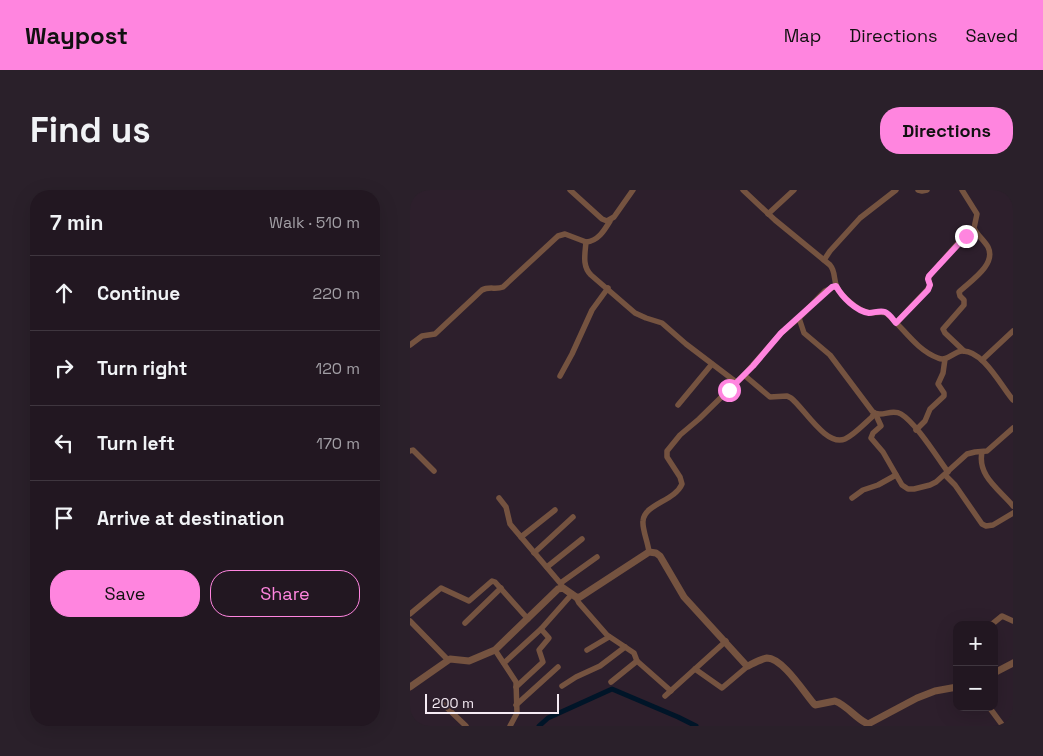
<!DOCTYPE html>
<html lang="en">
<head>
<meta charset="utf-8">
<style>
	body { margin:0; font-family:"Space Grotesk",sans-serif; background:#2a202a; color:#f1f3f6 }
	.controls { position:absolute; right:15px; bottom:15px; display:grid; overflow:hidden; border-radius:10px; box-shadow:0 5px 20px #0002 }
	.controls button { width:45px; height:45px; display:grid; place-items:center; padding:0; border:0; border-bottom:1px solid #3f363f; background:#221721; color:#f1f3f6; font:25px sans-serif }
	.scale { position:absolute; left:15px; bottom:12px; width:134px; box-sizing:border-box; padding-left:5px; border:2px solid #f5ebf4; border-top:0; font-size:14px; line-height:18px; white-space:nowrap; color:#f5ebf4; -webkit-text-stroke:4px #2d1f2c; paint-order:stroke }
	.stop { position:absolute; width:15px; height:15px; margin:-11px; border:4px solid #ff85df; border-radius:50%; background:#fff }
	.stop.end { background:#ff85df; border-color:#fff; box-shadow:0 1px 5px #0008 }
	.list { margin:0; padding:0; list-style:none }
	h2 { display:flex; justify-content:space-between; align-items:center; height:65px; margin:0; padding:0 20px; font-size:21px }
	h2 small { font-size:16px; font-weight:400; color:#a29fa5 }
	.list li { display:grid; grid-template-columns:32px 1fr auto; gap:15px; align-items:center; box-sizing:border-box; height:75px; padding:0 20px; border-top:1px solid #3f363f }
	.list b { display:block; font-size:19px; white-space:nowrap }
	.list em { font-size:16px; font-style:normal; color:#a29fa5 }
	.actions { display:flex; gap:10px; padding:15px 20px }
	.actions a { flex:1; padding:11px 0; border:1px solid #ff85df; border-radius:20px; text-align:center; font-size:18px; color:#ff85df }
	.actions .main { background:#ff85df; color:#111 }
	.icon { flex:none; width:28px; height:28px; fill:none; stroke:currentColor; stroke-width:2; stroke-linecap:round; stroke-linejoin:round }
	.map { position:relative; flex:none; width:603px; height:536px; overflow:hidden; border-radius:20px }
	header { display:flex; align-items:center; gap:30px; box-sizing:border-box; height:70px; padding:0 25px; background:#ff85df; color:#111 }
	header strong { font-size:24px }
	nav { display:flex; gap:28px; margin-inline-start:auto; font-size:18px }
	.intro { display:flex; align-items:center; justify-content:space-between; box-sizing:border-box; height:120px; padding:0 30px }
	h1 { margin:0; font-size:35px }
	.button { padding:12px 22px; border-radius:20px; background:#ff85df; color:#111; font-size:18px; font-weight:700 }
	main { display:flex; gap:30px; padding:0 30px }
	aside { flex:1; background:#221721; border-radius:20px; box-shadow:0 5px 20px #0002 }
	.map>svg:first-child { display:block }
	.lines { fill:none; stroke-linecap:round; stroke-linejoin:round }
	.canal { stroke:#001528; stroke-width:5 }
	.minor { stroke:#755340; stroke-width:5.5 }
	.tertiary { stroke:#755340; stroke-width:7 }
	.route { stroke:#ff85df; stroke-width:6 }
</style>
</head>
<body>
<header>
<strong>Waypost</strong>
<nav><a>Map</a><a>Directions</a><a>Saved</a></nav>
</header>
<div class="intro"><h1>Find us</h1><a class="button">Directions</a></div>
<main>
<aside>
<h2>7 min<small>Walk · 510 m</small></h2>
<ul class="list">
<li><svg class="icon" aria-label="ahead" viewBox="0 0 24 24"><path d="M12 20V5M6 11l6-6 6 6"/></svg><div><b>Continue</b></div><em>220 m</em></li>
<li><svg class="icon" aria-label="right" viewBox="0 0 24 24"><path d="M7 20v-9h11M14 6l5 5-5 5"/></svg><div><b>Turn right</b></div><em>120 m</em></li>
<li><svg class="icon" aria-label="left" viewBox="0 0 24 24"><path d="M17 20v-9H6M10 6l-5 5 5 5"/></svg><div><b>Turn left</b></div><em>170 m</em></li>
<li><svg class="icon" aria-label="arrive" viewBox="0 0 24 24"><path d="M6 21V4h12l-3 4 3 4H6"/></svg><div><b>Arrive at destination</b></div></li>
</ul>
<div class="actions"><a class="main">Save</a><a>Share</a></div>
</aside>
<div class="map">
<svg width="603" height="536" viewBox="0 0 603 536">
	<rect width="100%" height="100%" fill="#2d1f2c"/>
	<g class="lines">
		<path class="canal" d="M129,536L138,528L202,499L268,527L286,536"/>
		<g class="minor">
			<path d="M160,0L192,29L197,31L204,27L223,0"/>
			<path d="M333,0L365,30L420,75C426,82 423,89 427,97C432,107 449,122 461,123C466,123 471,121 476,123C493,137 506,160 528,168C537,172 543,162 552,161C573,160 591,196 603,210"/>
			<path d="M508,0L512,1L517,0"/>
			<path d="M552,0L567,24L564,38C567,45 574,50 578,57C587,75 559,92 549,102L550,106L554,110V115L533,139L535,143L554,161"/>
			<path d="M358,24L384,0"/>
			<path d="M176,52C175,64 172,76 181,85L225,123L236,128L252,133L276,154L326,192"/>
			<path d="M414,70L420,61L450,28L486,0"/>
			<path d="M389,128L394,143L420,165L462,221C471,229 481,218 491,224C506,233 527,267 538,282"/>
			<path d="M486,133L518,99L520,95L518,88L521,84L549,52L564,40"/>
			<path d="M0,155L12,146L25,144L72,100C79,96 86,100 93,97L148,46L155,44L176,52C188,51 194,41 200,31"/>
			<path d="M572,170L603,141"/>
			<path d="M334,185L360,207L377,206L381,208C394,218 416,257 435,249C444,245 454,234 462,227L464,223"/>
			<path d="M150,186L162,164L182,120L198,98"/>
			<path d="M268,215L302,174"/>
			<path d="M466,225L471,236L463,243L461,248L473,262L492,295L498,299H504L520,295L526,292L557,264L565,262L577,261L603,238"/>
			<path d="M506,240L515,231L520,219L534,206V203L528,194L533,183L535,169"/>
			<path d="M0,261L3,260L24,281"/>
			<path d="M572,262C567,286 590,300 603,316"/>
			<path d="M535,285L545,295L572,334L576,336L583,335L603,323"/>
			<path d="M89,308L96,317L100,334L151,394"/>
			<path d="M442,308L453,300L468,295L486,285"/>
			<path d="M111,347L145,320"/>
			<path d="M239,362C238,352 232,339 233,331C234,314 265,311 272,294L270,287L257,267V261L270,245L289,229L334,185L371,143L389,128L415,101L426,96"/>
			<path d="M124,363L163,327"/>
			<path d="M137,377L172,349"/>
			<path d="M151,396L152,392L187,367"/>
			<path d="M166,407L169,413L197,445L224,463L227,471"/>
			<path d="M0,424L31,398L59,411L82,391L85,392L118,429"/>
			<path d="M0,431L38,470"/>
			<path d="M55,433L91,398"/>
			<path d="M581,435L592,426L603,431"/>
			<path d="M85,460L106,492L107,523L100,536"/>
			<path d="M177,460L199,447"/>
			<path d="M94,473L131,439"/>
			<path d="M285,479L312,498L338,476"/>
			<path d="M201,492L227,471L261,501"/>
			<path d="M152,496L166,487L190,476L215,457"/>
			<path d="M106,497L133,472L129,460L139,448L131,439L162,404"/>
			<path d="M255,506L316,451"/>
			<path d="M34,515L56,536"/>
			<path d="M106,515L148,477"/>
			<path d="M579,517L593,536"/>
		</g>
		<g class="tertiary">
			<path d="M584,483L603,473"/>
			<path d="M0,497L40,469L59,471L85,460L148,399L153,398L166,407H170L239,362L246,363L250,366L274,407L336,475L338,476C344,473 351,469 357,468C373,468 395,504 405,515L425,511C438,516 446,529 458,534L507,508L525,501L547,497"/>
		</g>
	</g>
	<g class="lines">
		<path class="route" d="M319,200L343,176L371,143L422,97L426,96C432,107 446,121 459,123C464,123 470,120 475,122C480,124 483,130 486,133L518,100L520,95L518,89L519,86L556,46"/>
	</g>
</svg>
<div class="controls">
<button>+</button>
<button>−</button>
</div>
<div class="scale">200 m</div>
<div class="stop" style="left:319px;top:200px"></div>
<div class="stop end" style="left:556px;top:46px"></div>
</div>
</main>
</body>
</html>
